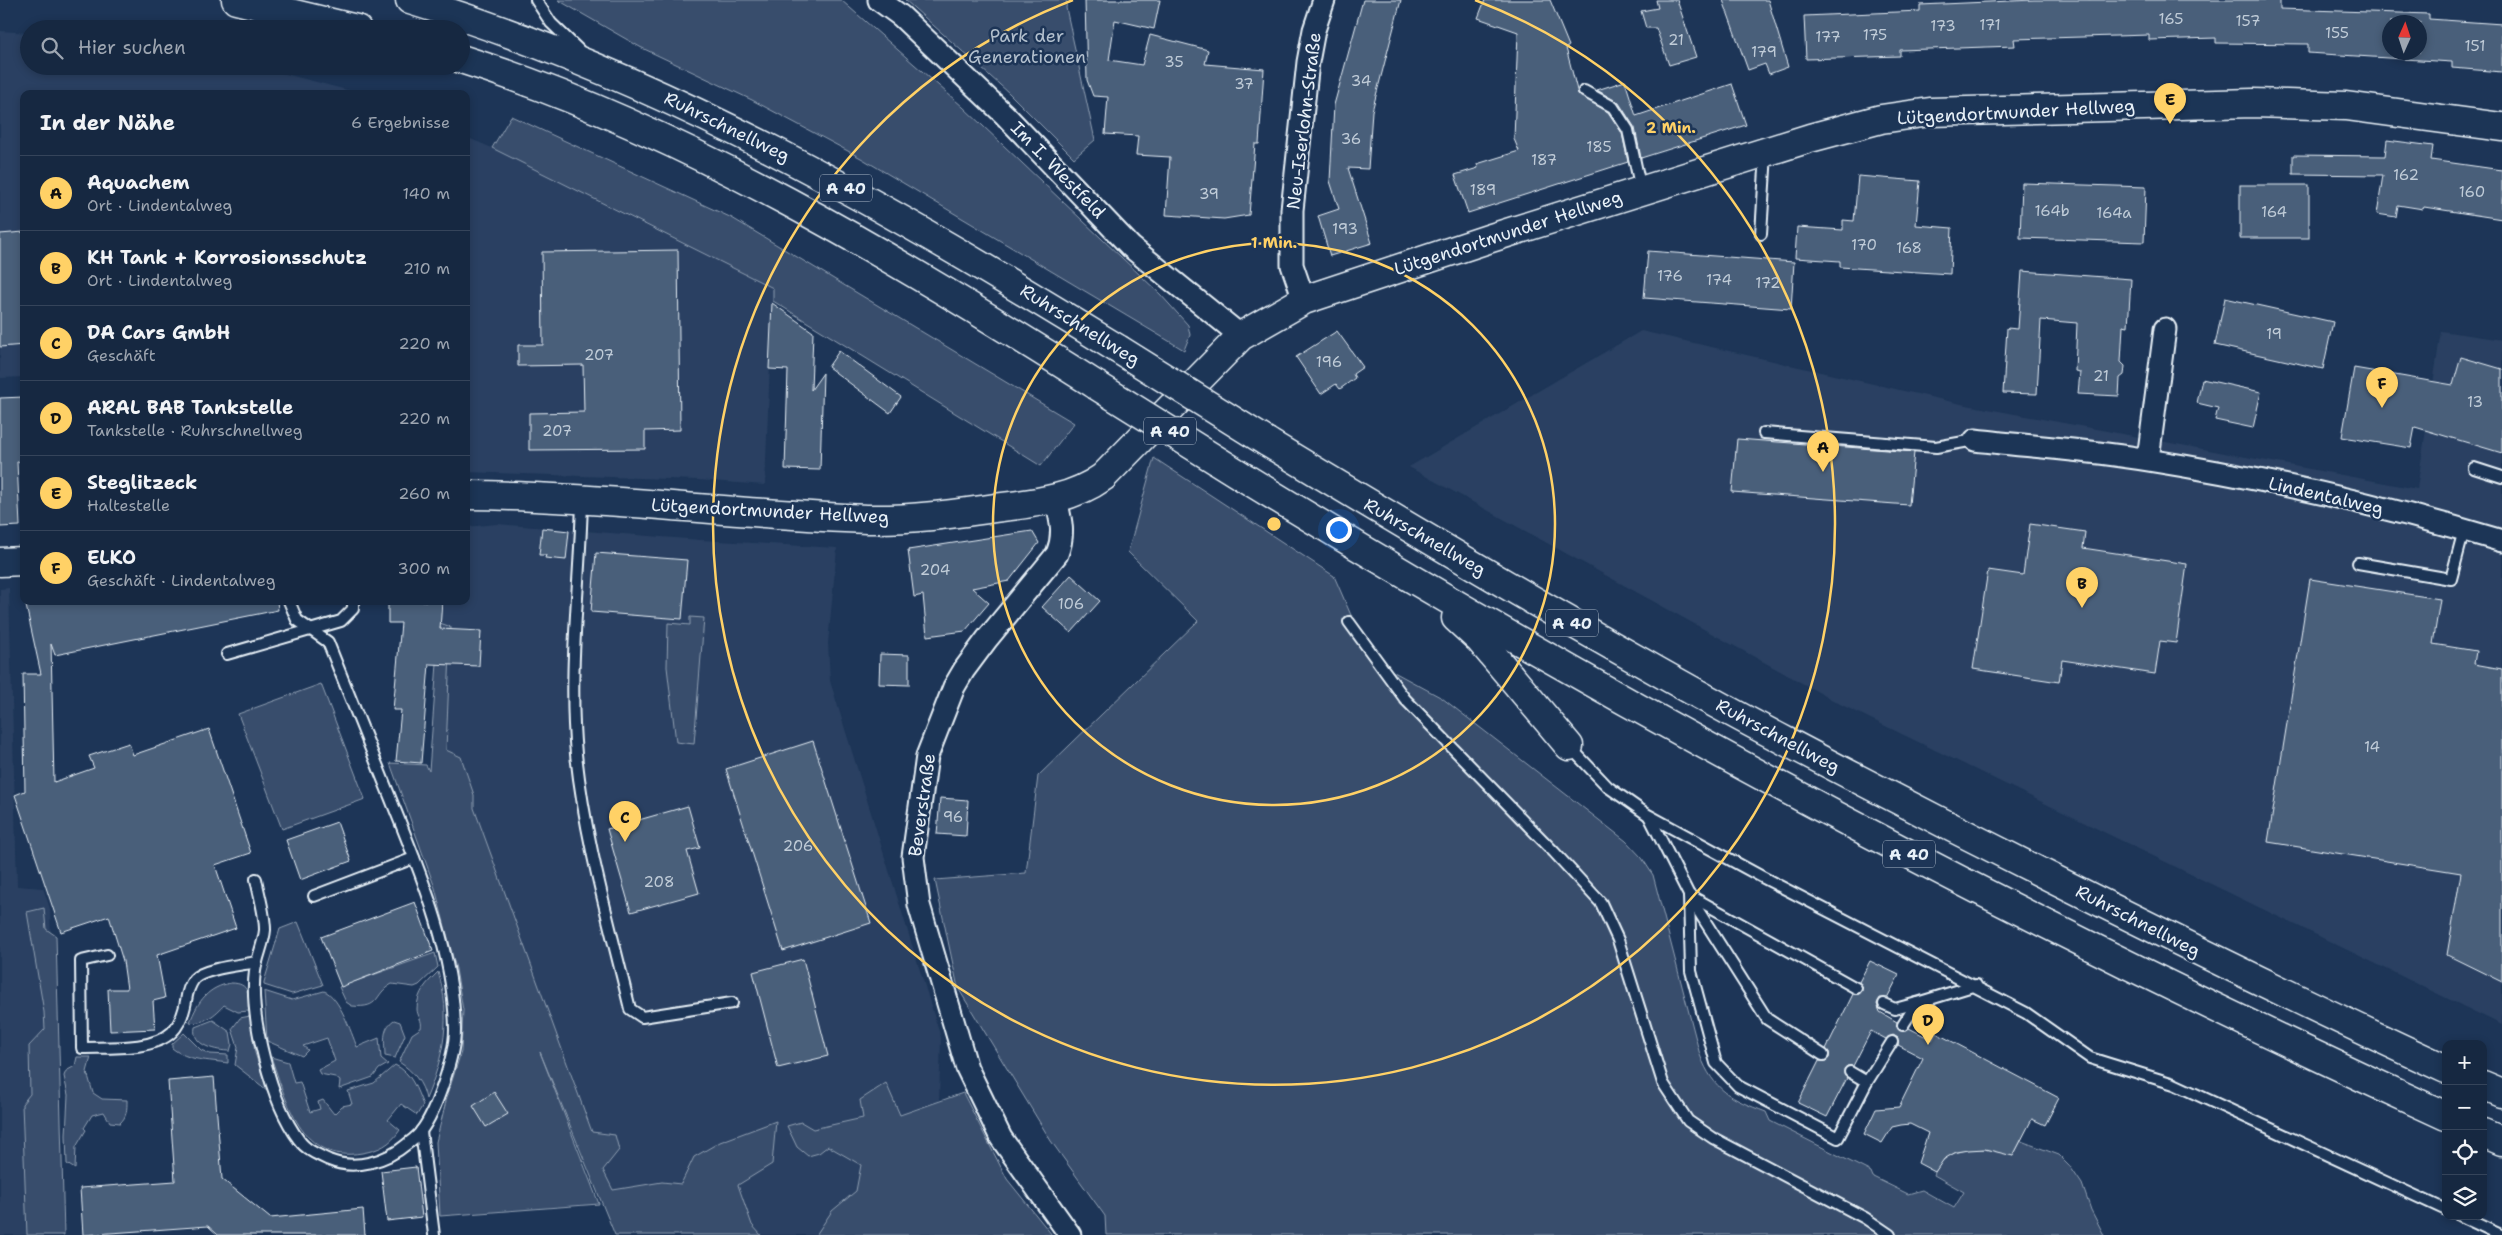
<!DOCTYPE html>
<html lang="de">
<head>
<meta charset="utf-8">
<style>
	body { margin:0; font-family:"Shantell Sans",sans-serif; background:#23344c; color:#f1f3f6 }
	.controls { position:absolute; right:15px; bottom:15px; display:grid; overflow:hidden; border-radius:10px; box-shadow:0 2px 8px #0003 }
	.controls button { width:45px; height:45px; display:grid; place-items:center; padding:0; border:0; border-bottom:1px solid #35445a; background:#162841; color:#f1f3f6; font:25px sans-serif }
	.compass { position:absolute; left:2382px; top:15px; width:45px; height:45px; border-radius:50%; background:#162841; box-shadow:0 2px 8px #0003; rotate:3deg }
	.you { position:absolute; left:1338px; top:529px; width:18px; height:18px; margin:-12px; border:4px solid #fff; border-radius:50%; background:#1a73e8; box-shadow:0 0 0 8px #1a73e833 }
	.badge { display:grid; place-items:center; width:32px; height:32px; border-radius:50%; background:#ffd166; color:#111; font-size:16px; font-weight:700 }
	.pin { position:absolute; translate:-50% -41px; filter:drop-shadow(0 1px 2px #0008) }
	.pin::after { content:''; position:absolute; top:26px; width:18px; height:15px; background:inherit; clip-path:polygon(0 0,100% 0,50% 100%) }
	.list { margin:0; padding:0; list-style:none }
	h2 { display:flex; justify-content:space-between; align-items:center; height:65px; margin:0; padding:0 20px; font-size:21px }
	h2 small { font-size:16px; font-weight:400; color:#9ea6b1 }
	.list li { display:grid; grid-template-columns:32px 1fr auto; gap:15px; align-items:center; box-sizing:border-box; height:75px; padding:0 20px; border-top:1px solid #35445a }
	.list b { display:block; font-size:19px; white-space:nowrap }
	.list p { margin:0; font-size:16px; white-space:nowrap; color:#9ea6b1 }
	.list em { font-size:16px; font-style:normal; color:#9ea6b1 }
	.icon { flex:none; width:28px; height:28px; fill:none; stroke:currentColor; stroke-width:2; stroke-linecap:round; stroke-linejoin:round }
	.map { position:relative; flex:none; width:2502px; height:1235px; overflow:hidden }
	.search { position:absolute; background:#162841; box-shadow:0 2px 8px #0003; left:20px; top:20px; width:450px; height:55px; display:flex; align-items:center; gap:12px; box-sizing:border-box; padding:0 18px; border-radius:28px; color:#9ea6b1; font-size:19px }
	.panel { position:absolute; background:#162841; box-shadow:0 2px 8px #0003; left:20px; top:90px; width:450px; height:515px; border-radius:10px }
	.map>svg:first-child { display:block }
	.built { fill:#2a4162 }
	.green { fill:#374d6c; stroke:#909fb2 }
	.building { fill:#495e7a; stroke:#e8f1f8; fill-rule:evenodd }
	.lines { fill:none; stroke-linecap:round; stroke-linejoin:round }
	.service-casing { stroke:#e8f1f8; stroke-width:14 }
	.minor-casing { stroke:#e8f1f8; stroke-width:25 }
	.secondary-casing { stroke:#e8f1f8; stroke-width:31 }
	.motorway-casing { stroke:#e8f1f8; stroke-width:31 }
	.service { stroke:#1d3557; stroke-width:10 }
	.minor { stroke:#1d3557; stroke-width:21 }
	.secondary { stroke:#1d3557; stroke-width:28 }
	.motorway { stroke:#1d3557; stroke-width:28 }
	.motorway-bridge-casing { stroke:#e8f1f8; stroke-width:31; stroke-linecap:butt }
	.motorway-bridge { stroke:#1d3557; stroke-width:28 }
	.ring { fill:none; stroke:#ffd166; stroke-width:2.5 }
	.labels { text-anchor:middle; stroke-width:5; stroke-linejoin:round; paint-order:stroke }
	.number-label { font-size:15px; fill:#c0ccd8 }
	.shield { fill:#1d3557; stroke:#abb9c8; stroke-width:1 }
	.shield-label { font-size:16px; font-weight:bold; fill:#e8f1f8 }
	.park-label { font-size:18px; fill:#b3c0ce; stroke:#1d3557 }
	.street-label { font-size:18px; fill:#e8f1f8; stroke:#1d3557 }
	.centre { fill:#ffd166; stroke:#1d3557; stroke-width:2.5 }
	.ring-label { font-size:15px; text-anchor:middle; font-weight:bold; fill:#ffd166; stroke:#1d3557; stroke-width:5; stroke-linejoin:round; paint-order:stroke }
</style>
</head>
<body>
<div class="map">
<svg width="2502" height="1235" viewBox="0 0 2502 1235">
	<rect width="100%" height="100%" fill="#1d3557"/>
	<filter id="ink" filterUnits="userSpaceOnUse"><feTurbulence type="fractalNoise" baseFrequency=".02" numOctaves="2"/><feDisplacementMap in="SourceGraphic" scale="10" xChannelSelector="R" yChannelSelector="G"/><feConvolveMatrix kernelMatrix="1 2 1 2 8 2 1 2 1" color-interpolation-filters="sRGB"/></filter>
	<g filter="url(#ink)">
		<g class="built">
			<path d="M0,31L29,33V66H255L362,94H24V377L0,378Z"/>
			<path d="M466,137L492,148L773,288L765,485L698,480L466,472Z"/>
			<path d="M1641,331L1961,404L2417,489L2441,331L2502,340V1025L1840,704L1409,467Z"/>
			<path d="M497,524L700,540L837,548L828,643L830,681L941,1038L939,1101L912,1110L852,1235H624L444,772L440,623L442,601H466V527Z"/>
			<path d="M9,588L17,886L43,888L50,909L59,1235H0V589Z"/>
		</g>
		<g class="green">
			<path d="M558,0H841L963,107L1160,294L1188,325L1190,335L1184,350L861,158L752,100L640,47Z"/>
			<path d="M905,0H1067L1066,8L1095,140L1074,158L1009,93Z"/>
			<path d="M511,116L732,218L1074,423L1041,466L773,301V288L492,148Z"/>
			<path d="M1154,458L1334,576L1370,659L1442,698L1626,841L1642,858L1653,875L1700,1055C1714,1091 1731,1099 1766,1112L1770,1121L1871,1172L1873,1177L1908,1194L1922,1190L1954,1208L1964,1192L1934,1175C1945,1143 1987,1146 2013,1156L2021,1141L2059,1155L2069,1165L2082,1184L2091,1210L2104,1235H1106L1105,1216L1051,1141L958,988L935,880L1026,873L1038,776L1198,621L1128,552Z"/>
			<path d="M690,617L704,618L694,744L676,742L667,667L668,623L690,625Z"/>
			<path d="M440,623L451,627L446,750L461,757L474,795V808L592,1132L615,1135L619,1150L603,1170L613,1190L662,1182L681,1184L694,1157L720,1142L776,1121L772,1164L738,1185L752,1225L761,1235H615L540,1052L599,1204L440,1216L436,1142L447,1097L461,1052L463,1010L456,969L435,888L390,763L426,765L429,771Z"/>
			<path d="M321,684L365,799L282,829L238,714Z"/>
			<path d="M44,908L46,929L56,936L64,1235H27L22,1104L30,1094L29,1046L45,1029L44,1012L27,912Z"/>
			<path d="M298,922L323,985L292,994L264,985V982L280,929Z"/>
			<path d="M435,953L438,967L419,985L414,987L392,984C373,994 382,1009 352,1006L346,1002L339,987Z"/>
			<path d="M438,972C452,1016 444,1057 426,1099C423,1083 413,1071 399,1062L412,1034L421,1028C423,1020 417,1016 417,1009C417,992 427,983 438,972Z"/>
			<path d="M231,983C250,983 249,995 249,1011L238,1012L224,1005C216,1014 203,1025 190,1022C198,1001 208,987 231,983Z"/>
			<path d="M264,991L292,1000L324,991C339,996 351,1032 357,1047L379,1038L381,1058L388,1064L379,1069L373,1077L339,1089L340,1081L335,1077L320,1074L318,1070L335,1061L327,1038L303,1046L308,1050L302,1056L267,1041Z"/>
			<path d="M250,1016L255,1053L267,1090L235,1065L238,1047L232,1029L240,1018Z"/>
			<path d="M213,1020L230,1032L232,1044L230,1051C217,1051 191,1046 195,1027Z"/>
			<path d="M394,1020L400,1022L405,1035L395,1058L385,1056C385,1043 381,1029 394,1020Z"/>
			<path d="M184,1033L201,1050L210,1054L228,1055V1063C208,1060 188,1061 172,1048V1044Z"/>
			<path d="M77,1057H91L87,1072L93,1093L102,1099L127,1100C127,1109 127,1117 120,1123L110,1122L104,1112L92,1115L84,1128L86,1130L76,1147L75,1169L67,1164L66,1135L68,1095L64,1076L66,1071L75,1066Z"/>
			<path d="M271,1057L288,1062L294,1083L300,1082L310,1112L320,1109L318,1102L323,1100L334,1114L342,1106L352,1104L348,1091L374,1083L395,1065C412,1073 416,1089 423,1105L417,1115L401,1104L388,1120L400,1130C390,1145 379,1150 362,1153C300,1164 287,1101 271,1057Z"/>
			<path d="M886,1083L900,1115L963,1093L1007,1179L1052,1235H816L832,1211L856,1191L861,1165L828,1146L819,1153L808,1156L797,1147L787,1126L801,1122L813,1129L863,1118L860,1100Z"/>
		</g>
		<g class="building">
			<path d="M1085,0H1160L1154,29L1115,20L1109,60L1142,65L1150,35L1208,50L1205,64L1264,69L1259,144H1255L1249,215L1224,219L1166,215L1170,157L1136,155L1138,136L1105,134L1108,97L1093,96L1087,80Z"/>
			<path d="M1363,0H1401L1372,111L1368,169L1348,168L1372,243L1330,256L1318,216L1339,209L1330,181L1334,105Z"/>
			<path d="M1485,0H1550L1569,46L1566,48L1578,94L1608,112L1622,133L1628,162L1468,213L1455,175L1478,168L1477,164L1519,151L1514,139L1518,32L1478,18Z"/>
			<path d="M1656,0H1677L1696,57L1669,65L1656,28H1646L1641,11L1658,8Z"/>
			<path d="M1723,0H1768L1788,67L1769,74L1765,64L1748,70Z"/>
			<path d="M2034,0H2280V9L2429,14V19L2502,24V72L2452,68V62L2308,53V44L2216,43V38L2149,40V35L2014,39L2015,46L1900,50V56L1806,59L1804,16L1920,11V5ZM2390,22H2420V52H2390Z"/>
			<path d="M1625,81L1636,116L1732,84L1746,125L1641,158L1635,128L1619,103L1597,90Z"/>
			<path d="M2387,140L2433,146L2431,160L2502,170V219L2424,207L2423,209L2398,205L2396,217L2377,214L2383,175L2293,174V155L2385,156Z"/>
			<path d="M1858,176L1920,181L1916,225L1952,228L1950,274L1840,267V261L1795,258L1797,227L1843,230V220L1854,221Z"/>
			<path d="M2022,183L2146,187L2144,242L2020,238Z"/>
			<rect x="2240" y="185" width="69" height="53"/>
			<path d="M24,232V345L0,347V234Z"/>
			<path d="M678,250L680,430L645,431V449L529,450V413L584,412L583,365L518,366V345H543L542,252Z"/>
			<path d="M1648,251L1794,262L1791,309L1644,298Z"/>
			<path d="M2022,271L2131,279L2128,327L2123,326L2121,362L2125,366L2124,375L2120,378L2119,396L2078,394L2080,372L2075,371L2077,323L2041,320L2037,394L2003,393L2007,328L2018,329Z"/>
			<path d="M2225,298L2333,322L2323,369L2215,345Z"/>
			<path d="M772,303L813,332L811,390L823,373L820,470L785,469L788,370L769,369Z"/>
			<path d="M1337,331L1363,367L1353,374L1355,378L1340,389L1336,384L1321,394L1296,357Z"/>
			<path d="M839,351L901,397L890,413L828,367Z"/>
			<path d="M2461,357L2502,369V453L2415,427L2411,448L2342,437L2354,368L2453,385Z"/>
			<path d="M2202,379L2261,392L2253,428L2215,420L2218,408L2197,403Z"/>
			<path d="M24,397V462H17L20,526L0,527V398Z"/>
			<path d="M1737,439L1914,452L1909,505L1732,492Z"/>
			<path d="M2030,524L2085,532L2083,548L2187,564L2176,643L2160,641L2155,674L2062,660L2059,682L1973,669L1988,570L2023,575Z"/>
			<path d="M542,528L569,531L566,560L545,558L546,555H539Z"/>
			<path d="M1032,531L1039,543L1009,581L972,588L989,603L965,631L927,636L923,595L914,597L908,550Z"/>
			<path d="M596,553L687,560L682,619L591,612Z"/>
			<path d="M1071,575L1100,601L1071,633L1042,607Z"/>
			<path d="M2310,579L2440,599L2433,644L2476,651L2474,664L2502,669V982L2447,955L2461,873L2268,842Z"/>
			<path d="M25,601H277L278,610L55,655L51,644L54,782L94,768L89,756L129,743L133,755L209,729L251,853L215,865L236,928L157,955L165,998L153,1001L155,1029L110,1031L108,989H127L123,961L109,916L61,932L15,795L25,791L23,674H41Z"/>
			<path d="M388,601H442L440,629L481,631L479,666L429,664L421,763L396,761L401,710H393L401,623H388Z"/>
			<path d="M880,654L909,655V685L879,684Z"/>
			<path d="M813,741L871,923L783,951L726,769Z"/>
			<path d="M940,798L968,800L966,836L937,834Z"/>
			<path d="M688,806L700,848L687,851L699,893L631,912L607,829Z"/>
			<path d="M337,822L351,861L300,880L286,840Z"/>
			<path d="M415,902L433,951L341,987L321,937Z"/>
			<path d="M803,959L828,1056L778,1068L753,972Z"/>
			<path d="M1870,961L1899,975L1887,998H1880L1877,1004L1880,1012L1897,1022L1899,1030L1906,1031L1909,1028L1932,1040L1936,1033L2059,1098L2045,1125L2032,1119L2013,1156L1985,1149L1968,1150L1956,1152L1944,1159L1935,1172L1918,1163L1928,1133L1910,1124L1901,1125L1892,1127L1882,1143L1864,1134L1876,1109L1899,1107L1923,1058L1898,1045V1038L1893,1035L1886,1039L1871,1031L1853,1066H1847L1844,1069L1847,1078L1827,1117L1798,1103L1819,1061H1826L1829,1058V1052L1826,1049L1853,994H1859L1862,991L1859,982Z"/>
			<path d="M214,1077L222,1179L270,1218L363,1209L365,1235H218L208,1226L83,1235L80,1188L175,1181L168,1081Z"/>
			<path d="M494,1092L508,1114L486,1127L473,1106Z"/>
			<path d="M416,1167L422,1217L387,1221L381,1171Z"/>
		</g>
		<g class="lines">
			<defs>
				<g id="service">
					<path d="M536,0L551,23L579,50"/>
					<path d="M1584,91L1613,107L1628,130L1641,190"/>
					<path d="M1761,234L1766,153"/>
					<path d="M1764,433L1936,447L1975,440"/>
					<path d="M2474,468L2502,477"/>
					<path d="M582,501C580,585 568,669 576,754C585,840 610,925 630,1009L642,1017L732,1003"/>
					<path d="M2358,563L2451,579L2464,530"/>
					<path d="M1349,622L1405,699L1554,852L1601,903L1618,940L1663,1083L1688,1121L1713,1138L1865,1218L1890,1235"/>
					<path d="M227,654L341,621L353,609V601"/>
					<path d="M1570,747L1608,787L1648,815L1764,878L2026,1013L2090,1058L2174,1084L2446,1210"/>
					<path d="M1649,816L1689,895L1856,988"/>
					<path d="M256,879C259,895 265,914 265,930C264,943 257,957 255,971C249,1016 271,1103 299,1140C306,1150 318,1155 329,1160C355,1171 387,1161 407,1144C412,1140 418,1136 421,1131C436,1112 455,1055 455,1030C454,952 421,874 392,802C371,749 349,695 328,642L297,620L289,601"/>
					<path d="M1689,895L1691,971L1716,1063L1738,1086L1838,1138L1867,1082L1892,1042"/>
					<path d="M314,896L414,858"/>
					<path d="M1689,896L1767,1019L1823,1055"/>
					<path d="M107,955L81,961L82,1048C108,1047 152,1051 172,1032C180,1024 184,1012 186,1001C187,993 189,986 194,979C204,968 242,965 257,962"/>
					<path d="M1884,1004L1895,1009L1917,1003"/>
					<path d="M1903,1025L1917,1003L1976,985"/>
					<path d="M1850,1072L1867,1082"/>
					<path d="M421,1131L434,1235"/>
					<path d="M2460,1216L2501,1235"/>
				</g>
				<g id="minor">
					<path d="M879,0L901,16L1005,115L1131,247L1241,336"/>
					<path d="M1304,300L1292,265V210L1308,62L1314,30L1324,0"/>
					<path d="M1975,440C2033,447 2091,450 2148,460C2268,479 2386,506 2502,541"/>
					<path d="M2148,459L2165,329"/>
					<path d="M1056,500C1061,520 1065,534 1057,554L987,639L964,670L954,687L927,756L913,857L919,905L967,1068L1001,1138L1070,1235"/>
				</g>
				<g id="secondary">
					<path d="M466,495C600,496 733,514 867,519C910,520 953,514 995,508C1033,503 1071,500 1103,477L1241,336L1304,300L1491,238L1810,138L1881,119L1930,112L2253,103L2346,106L2502,127"/>
					<path d="M0,562L24,561"/>
				</g>
				<g id="motorway">
					<path d="M236,0L357,29"/>
					<path d="M410,0C666,78 891,209 1118,349"/>
					<path d="M461,59C684,129 899,261 1096,385"/>
					<path d="M1267,442C1391,517 1516,592 1643,663C1746,722 1852,776 1957,830C2119,912 2281,993 2446,1069"/>
					<path d="M1245,478C1632,716 2033,927 2446,1116"/>
					<path d="M1456,618L1480,640L1569,746"/>
					<path d="M2483,1085L2502,1093"/>
					<path d="M2483,1133L2502,1141"/>
				</g>
			</defs>
			<use href="#service" class="service-casing"/>
			<use href="#minor" class="minor-casing"/>
			<use href="#secondary" class="secondary-casing"/>
			<use href="#motorway" class="motorway-casing"/>
			<use href="#service" class="service"/>
			<use href="#minor" class="minor"/>
			<use href="#secondary" class="secondary"/>
			<use href="#motorway" class="motorway"/>
			<defs>
				<g id="motorway-bridge">
					<path d="M1118,349L1267,442"/>
					<path d="M1096,385L1245,478"/>
				</g>
			</defs>
			<use href="#motorway-bridge" class="motorway-bridge-casing"/>
			<use href="#motorway-bridge" class="motorway-bridge"/>
		</g>
	</g>
	<g class="ring">
		<circle cx="1274" cy="524" r="281"/>
		<path d="M1475 0A561 561 0 1 1 1073 0"/>
	</g>
	<g class="labels">
		<g class="number-label">
			<text x="2171" y="24">165</text>
			<text x="2248" y="26">157</text>
			<text x="1990" y="30">171</text>
			<text x="1943" y="31">173</text>
			<text x="2337" y="38">155</text>
			<text x="1875" y="40">175</text>
			<text x="1828" y="42">177</text>
			<text x="1676" y="45">21</text>
			<text x="2475" y="51">151</text>
			<text x="1764" y="57">179</text>
			<text x="1174" y="67">35</text>
			<text x="1361" y="86">34</text>
			<text x="1244" y="89">37</text>
			<text x="1351" y="144">36</text>
			<text x="1599" y="152">185</text>
			<text x="1544" y="165">187</text>
			<text x="2406" y="180">162</text>
			<text x="1483" y="195">189</text>
			<text x="2472" y="197">160</text>
			<text x="1209" y="199">39</text>
			<text x="2052" y="216">164b</text>
			<text x="2274" y="217">164</text>
			<text x="2114" y="218">164a</text>
			<text x="1345" y="234">193</text>
			<text x="1864" y="250">170</text>
			<text x="1909" y="253">168</text>
			<text x="1670" y="281">176</text>
			<text x="1719" y="285">174</text>
			<text x="1768" y="288">172</text>
			<text x="2274" y="339">19</text>
			<text x="599" y="360">207</text>
			<text x="1329" y="367">196</text>
			<text x="2101" y="381">21</text>
			<text x="2475" y="407">13</text>
			<text x="557" y="436">207</text>
			<text x="935" y="575">204</text>
			<text x="1071" y="609">106</text>
			<text x="2372" y="752">14</text>
			<text x="953" y="822">96</text>
			<text x="798" y="851">206</text>
			<text x="659" y="887">208</text>
		</g>
		<g class="shield">
			<rect x="820" y="174.5" width="52" height="27" rx="4"/>
			<rect x="1144" y="417.5" width="52" height="27" rx="4"/>
			<rect x="1546" y="609.5" width="52" height="27" rx="4"/>
			<rect x="1883" y="840.5" width="52" height="27" rx="4"/>
		</g>
		<g class="shield-label">
			<text x="846" y="194">A 40</text>
			<text x="1170" y="437">A 40</text>
			<text x="1572" y="629">A 40</text>
			<text x="1909" y="860">A 40</text>
		</g>
		<g class="park-label">
			<text x="1027" y="42">Park der<tspan x="1027" dy="21">Generationen</tspan></text>
		</g>
		<g class="street-label">
			<text transform="translate(2016 112) rotate(-3)" y="6">Lütgendortmunder Hellweg</text>
			<text transform="translate(1304 121) rotate(-83)" y="6">Neu-Iserlohn-Straße</text>
			<text transform="translate(727 127) rotate(26)" y="6">Ruhrschnellweg</text>
			<text transform="translate(1058 170) rotate(46)" y="6">Im I. Westfeld</text>
			<text transform="translate(1508 233) rotate(-18)" y="6">Lütgendortmunder Hellweg</text>
			<text transform="translate(1080 325) rotate(32)" y="6">Ruhrschnellweg</text>
			<text transform="translate(2326 496) rotate(13)" y="6">Lindentalweg</text>
			<text transform="translate(770 511) rotate(3)" y="6">Lütgendortmunder Hellweg</text>
			<text transform="translate(1425 537) rotate(30)" y="6">Ruhrschnellweg</text>
			<text transform="translate(1778 736) rotate(28)" y="6">Ruhrschnellweg</text>
			<text transform="translate(922 805) rotate(-82)" y="6">Beverstraße</text>
			<text transform="translate(2138 921) rotate(27)" y="6">Ruhrschnellweg</text>
		</g>
	</g>
	<circle cx="1274" cy="524" r="8" class="centre"/>
	<g class="ring-label">
		<text x="1671" y="133">2 Min.</text>
		<text x="1274" y="248">1 Min.</text>
	</g>
</svg>
<div class="controls">
<button>+</button>
<button>−</button>
<button><svg class="icon" aria-label="locate" viewBox="0 0 24 24"><circle cx="12" cy="12" r="6"/><path d="M12 2v4M12 18v4M2 12h4M18 12h4"/></svg></button>
<button><svg class="icon" aria-label="layers" viewBox="0 0 24 24"><path d="M12 4l9 5-9 5-9-5zM3 14l9 5 9-5"/></svg></button>
</div>
<svg class="compass" viewBox="-18 -18 36 36"><path d="M0-13l5 13h-10z" fill="#e53935"/><path d="M0 13l5-13h-10z" fill="#9ea6b1"/></svg>
<div class="you"></div>
<div class="pin badge" style="left:1823px;top:472px">A</div>
<div class="pin badge" style="left:2082px;top:608px">B</div>
<div class="pin badge" style="left:625px;top:842px">C</div>
<div class="pin badge" style="left:1928px;top:1045px">D</div>
<div class="pin badge" style="left:2170px;top:124px">E</div>
<div class="pin badge" style="left:2382px;top:408px">F</div>
<div class="search"><svg class="icon" aria-label="search" viewBox="0 0 24 24"><circle cx="10" cy="10" r="6"/><path d="M15 15l6 6"/></svg>Hier suchen</div>
<section class="panel">
<h2>In der Nähe<small>6 Ergebnisse</small></h2>
<ul class="list">
<li><span class="badge">A</span><div><b>Aquachem</b><p>Ort · Lindentalweg</p></div><em>140 m</em></li>
<li><span class="badge">B</span><div><b>KH Tank + Korrosionsschutz</b><p>Ort · Lindentalweg</p></div><em>210 m</em></li>
<li><span class="badge">C</span><div><b>DA Cars GmbH</b><p>Geschäft</p></div><em>220 m</em></li>
<li><span class="badge">D</span><div><b>ARAL BAB Tankstelle</b><p>Tankstelle · Ruhrschnellweg</p></div><em>220 m</em></li>
<li><span class="badge">E</span><div><b>Steglitzeck</b><p>Haltestelle</p></div><em>260 m</em></li>
<li><span class="badge">F</span><div><b>ELKO</b><p>Geschäft · Lindentalweg</p></div><em>300 m</em></li>
</ul>
</section>
</div>
</body>
</html>
